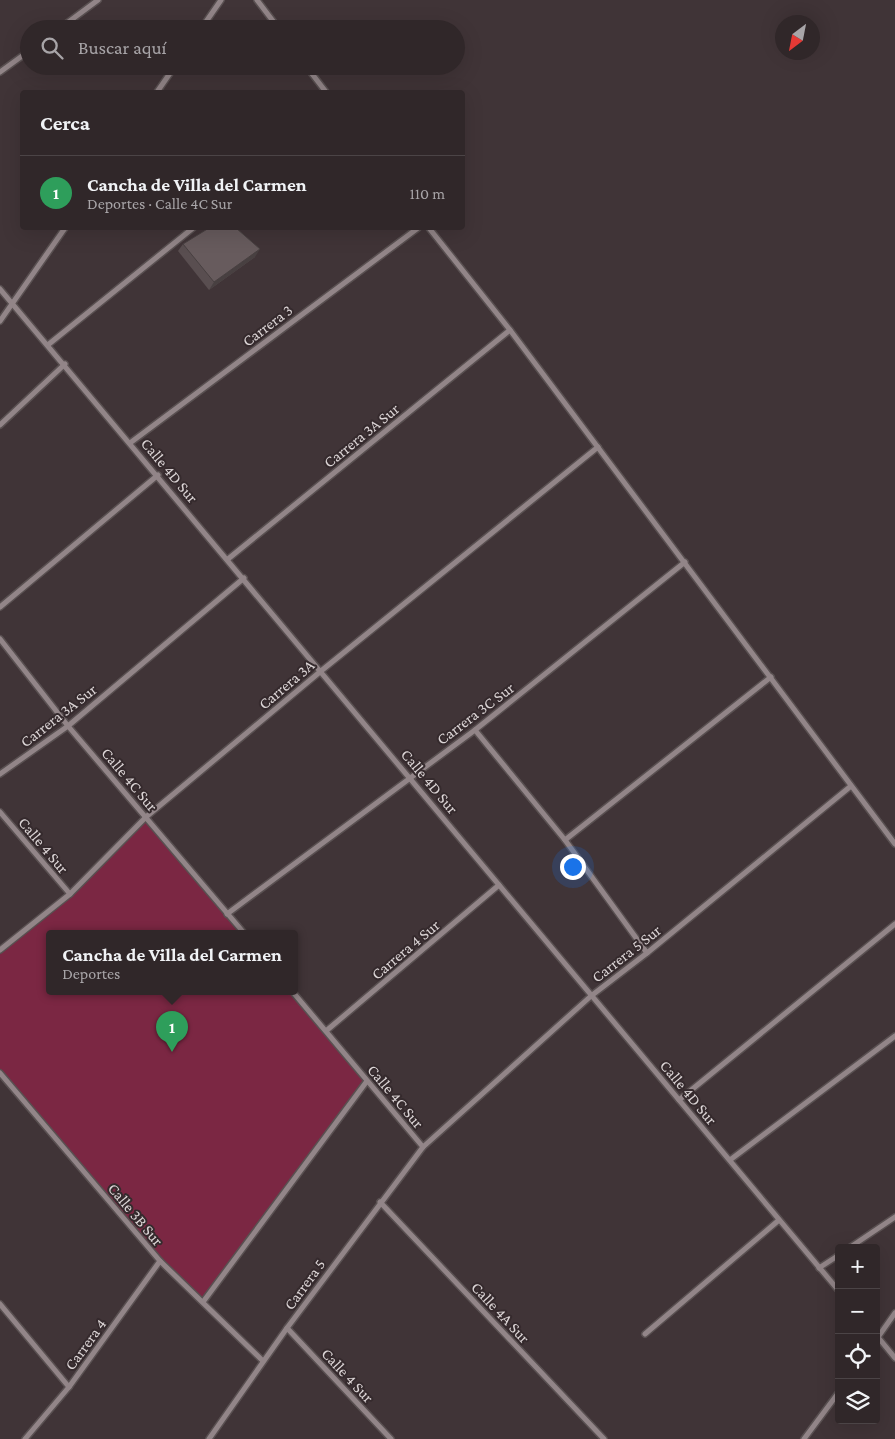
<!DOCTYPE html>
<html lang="es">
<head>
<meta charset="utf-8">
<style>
	body { margin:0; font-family:"Crimson Pro",serif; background:#382f31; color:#f1f3f6 }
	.controls { position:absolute; right:15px; bottom:15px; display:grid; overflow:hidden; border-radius:5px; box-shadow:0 5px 20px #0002 }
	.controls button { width:45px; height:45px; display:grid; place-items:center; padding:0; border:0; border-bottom:1px solid #4b4446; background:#302729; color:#f1f3f6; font:25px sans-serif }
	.compass { position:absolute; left:775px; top:15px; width:45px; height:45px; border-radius:50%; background:#302729; box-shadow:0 5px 20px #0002; rotate:212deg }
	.you { position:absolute; left:572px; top:866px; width:18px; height:18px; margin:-12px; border:4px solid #fff; border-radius:50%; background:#1a73e8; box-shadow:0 0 0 8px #1a73e833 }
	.badge { display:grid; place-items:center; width:32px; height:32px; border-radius:50%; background:#54cdc7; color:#fff; font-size:16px; font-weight:700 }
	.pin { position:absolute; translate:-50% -41px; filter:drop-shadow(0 1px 2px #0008) }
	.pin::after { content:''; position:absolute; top:26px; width:18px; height:15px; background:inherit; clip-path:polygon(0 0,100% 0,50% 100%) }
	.popup { position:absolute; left:46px; top:930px; width:252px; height:65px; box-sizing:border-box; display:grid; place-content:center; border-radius:5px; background:#302729; filter:drop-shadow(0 1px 4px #0005); font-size:16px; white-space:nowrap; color:#a8a5a8 }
	.popup b { font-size:19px; color:#f1f3f6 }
	.popup::after { content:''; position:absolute; left:50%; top:100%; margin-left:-10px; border:10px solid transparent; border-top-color:#302729 }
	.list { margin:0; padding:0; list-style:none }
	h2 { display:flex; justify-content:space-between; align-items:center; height:65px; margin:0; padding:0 20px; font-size:21px }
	h2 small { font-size:16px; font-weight:400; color:#a8a5a8 }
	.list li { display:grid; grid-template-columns:32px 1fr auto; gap:15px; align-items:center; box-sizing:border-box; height:75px; padding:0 20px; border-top:1px solid #4b4446 }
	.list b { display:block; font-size:19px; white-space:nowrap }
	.list p { margin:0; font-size:16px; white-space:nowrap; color:#a8a5a8 }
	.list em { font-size:16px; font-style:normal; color:#a8a5a8 }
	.icon { flex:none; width:28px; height:28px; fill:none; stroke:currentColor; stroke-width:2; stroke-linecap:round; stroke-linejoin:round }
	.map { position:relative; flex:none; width:895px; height:1439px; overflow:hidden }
	.search { position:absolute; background:#302729; box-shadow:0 5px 20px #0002; left:20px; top:20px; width:445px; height:55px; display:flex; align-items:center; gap:12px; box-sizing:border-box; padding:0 18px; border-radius:28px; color:#a8a5a8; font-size:19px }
	.panel { position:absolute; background:#302729; box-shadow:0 5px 20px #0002; left:20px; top:90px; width:445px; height:140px; border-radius:5px }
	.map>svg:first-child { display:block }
	.green { fill:#7b2743 }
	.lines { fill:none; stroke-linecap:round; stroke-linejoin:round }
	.street-casing { stroke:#595051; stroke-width:8 }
	.street { stroke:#928588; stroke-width:5 }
	.wall { fill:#594e50 }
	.shaded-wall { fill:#484041 }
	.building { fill:#675b5d; stroke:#484041 }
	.labels { text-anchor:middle; stroke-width:4; stroke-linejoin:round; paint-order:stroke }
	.street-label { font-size:16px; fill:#dbd4d5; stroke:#352a2d }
</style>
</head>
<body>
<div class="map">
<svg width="895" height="1439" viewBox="0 0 895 1439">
	<rect width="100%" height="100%" fill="#403437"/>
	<path class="green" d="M146,817L244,933H49V991H292L367,1081L203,1302L160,1261L0,1073V950L70,894Z"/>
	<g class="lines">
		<defs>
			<g id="street">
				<path d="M257,0L279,29"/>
				<path d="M59,29L98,0"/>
				<path d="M201,29L221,0"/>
				<path d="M306,66L326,92"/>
				<path d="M0,72L29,51"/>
				<path d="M157,92L175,66"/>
				<path d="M429,228L510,330L895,844"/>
				<path d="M0,289L839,1291"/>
				<path d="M0,321L65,228"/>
				<path d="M49,344L193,228"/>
				<path d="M0,425L65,364"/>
				<path d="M130,443L418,228"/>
				<path d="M228,559L510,330"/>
				<path d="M0,607L158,475"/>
				<path d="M0,639L68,726L244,933"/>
				<path d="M475,730L565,840L647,953"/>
				<path d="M0,774L68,726L244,578"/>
				<path d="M0,812L70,894"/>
				<path d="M565,840L771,677"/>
				<path d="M227,914L475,730L685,562"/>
				<path d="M0,950L70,894L146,817L321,671L598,447"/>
				<path d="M292,991L423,1147"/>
				<path d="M326,1031L499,885"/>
				<path d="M0,1073L160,1261L263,1361"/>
				<path d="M679,1100L895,924"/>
				<path d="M730,1160L895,1036"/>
				<path d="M380,1202L604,1439"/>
				<path d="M849,1248L895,1217"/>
				<path d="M819,1268L839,1255"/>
				<path d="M203,1302L367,1081"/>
				<path d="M0,1304L69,1387"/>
				<path d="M287,1328L391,1439"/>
				<path d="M645,1334L779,1220"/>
				<path d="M877,1336L895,1358"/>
				<path d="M876,1340L895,1313"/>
				<path d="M25,1439L69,1387L160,1261"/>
				<path d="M209,1439L287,1328L423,1147L591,996L647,953L851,786"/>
				<path d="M804,1439L839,1392"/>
			</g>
		</defs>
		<use href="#street" class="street-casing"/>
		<use href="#street" class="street"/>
	</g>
	<path class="wall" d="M183,244L255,257L209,290L178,251Z"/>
	<path class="shaded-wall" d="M260,249L255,257L209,290L214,282Z"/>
	<path class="building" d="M209,228H236L260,249L214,282L183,244Z"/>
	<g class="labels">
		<g class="street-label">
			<text transform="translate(267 325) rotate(-37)" y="6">Carrera 3</text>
			<text transform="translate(361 435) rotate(-39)" y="6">Carrera 3A Sur</text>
			<text transform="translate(170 470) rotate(50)" y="6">Calle 4D Sur</text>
			<text transform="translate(286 684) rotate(-40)" y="6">Carrera 3A</text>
			<text transform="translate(475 713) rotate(-37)" y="6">Carrera 3C Sur</text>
			<text transform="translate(58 715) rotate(-38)" y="6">Carrera 3A Sur</text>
			<text transform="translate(130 779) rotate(50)" y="6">Calle 4C Sur</text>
			<text transform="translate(430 781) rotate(50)" y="6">Calle 4D Sur</text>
			<text transform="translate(44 845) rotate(50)" y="6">Calle 4 Sur</text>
			<text transform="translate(405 949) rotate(-40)" y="6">Carrera 4 Sur</text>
			<text transform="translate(626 953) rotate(-38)" y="6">Carrera 5 Sur</text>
			<text transform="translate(689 1092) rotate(50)" y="6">Calle 4D Sur</text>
			<text transform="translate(396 1096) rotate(50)" y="6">Calle 4C Sur</text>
			<text transform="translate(136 1214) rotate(50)" y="6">Calle 3B Sur</text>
			<text transform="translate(304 1284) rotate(-54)" y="6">Carrera 5</text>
			<text transform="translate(501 1312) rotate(47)" y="6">Calle 4A Sur</text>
			<text transform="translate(85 1344) rotate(-54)" y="6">Carrera 4</text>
			<text transform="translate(348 1375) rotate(47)" y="6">Calle 4 Sur</text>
		</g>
	</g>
</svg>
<div class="controls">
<button>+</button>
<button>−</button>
<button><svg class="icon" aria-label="locate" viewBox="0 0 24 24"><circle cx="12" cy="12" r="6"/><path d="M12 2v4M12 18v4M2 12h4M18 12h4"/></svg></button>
<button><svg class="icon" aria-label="layers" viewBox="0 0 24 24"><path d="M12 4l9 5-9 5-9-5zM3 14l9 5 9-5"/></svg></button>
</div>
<svg class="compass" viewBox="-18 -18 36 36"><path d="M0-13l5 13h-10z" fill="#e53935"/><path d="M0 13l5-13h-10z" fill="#a8a5a8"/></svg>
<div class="you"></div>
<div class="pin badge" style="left:172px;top:1052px;background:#2e9e5b">1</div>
<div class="popup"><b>Cancha de Villa del Carmen</b>Deportes</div>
<div class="search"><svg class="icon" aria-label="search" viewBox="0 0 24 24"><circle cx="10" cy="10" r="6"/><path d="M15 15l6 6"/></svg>Buscar aquí</div>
<section class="panel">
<h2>Cerca<small></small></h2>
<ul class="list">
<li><span class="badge" style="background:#2e9e5b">1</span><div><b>Cancha de Villa del Carmen</b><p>Deportes · Calle 4C Sur</p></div><em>110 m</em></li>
</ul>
</section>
</div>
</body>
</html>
